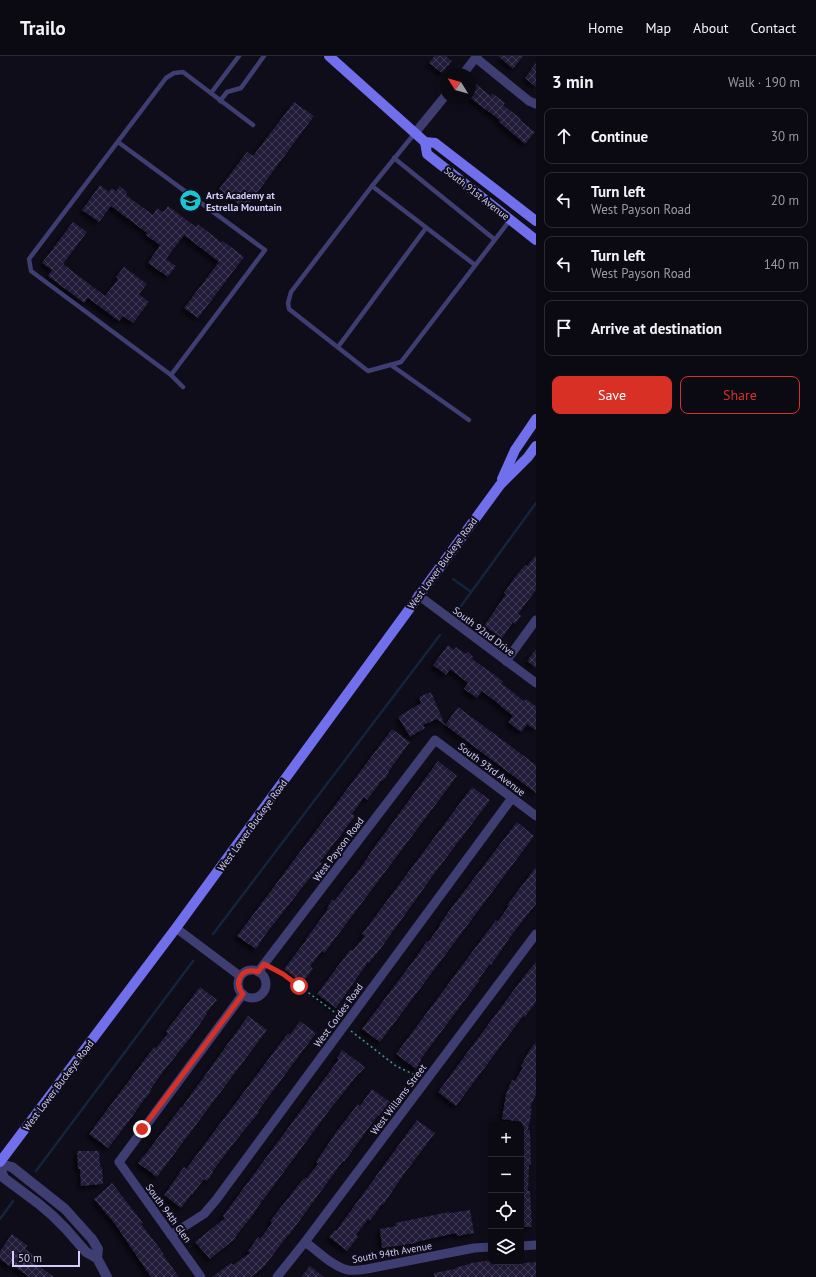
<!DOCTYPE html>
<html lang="en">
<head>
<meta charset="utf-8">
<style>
	body { margin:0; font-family:"PT Sans",sans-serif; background:#14131c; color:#f1f3f6 }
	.controls { position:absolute; right:12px; bottom:12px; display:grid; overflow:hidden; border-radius:8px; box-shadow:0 2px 10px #0003 }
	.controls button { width:36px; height:36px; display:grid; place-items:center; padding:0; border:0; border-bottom:1px solid #2b2b33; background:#0b0a13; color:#f1f3f6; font:20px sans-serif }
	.compass { position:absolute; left:440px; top:12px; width:36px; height:36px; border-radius:50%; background:#0b0a13; box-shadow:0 2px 10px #0003; rotate:307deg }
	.scale { position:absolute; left:12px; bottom:10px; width:68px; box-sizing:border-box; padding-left:4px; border:2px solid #d1ccf8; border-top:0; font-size:11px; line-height:14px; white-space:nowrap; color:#d1ccf8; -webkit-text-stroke:3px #0f0d19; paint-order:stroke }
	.stop { position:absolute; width:12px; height:12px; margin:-9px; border:3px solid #d93025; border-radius:50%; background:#fff }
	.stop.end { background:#d93025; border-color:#fff; box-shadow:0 1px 4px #0008 }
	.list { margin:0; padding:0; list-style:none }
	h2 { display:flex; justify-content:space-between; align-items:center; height:52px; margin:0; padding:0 16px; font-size:17px }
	h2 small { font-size:13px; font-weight:400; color:#9a9aa0 }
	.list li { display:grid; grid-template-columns:26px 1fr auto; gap:12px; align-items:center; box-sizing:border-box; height:56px; margin:0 8px 8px; padding:0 8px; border:1px solid #2b2b33; border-radius:8px }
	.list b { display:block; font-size:15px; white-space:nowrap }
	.list p { margin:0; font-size:13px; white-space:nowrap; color:#9a9aa0 }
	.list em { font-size:13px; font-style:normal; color:#9a9aa0 }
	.actions { display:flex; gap:8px; padding:12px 16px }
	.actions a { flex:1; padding:9px 0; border:1px solid #d93025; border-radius:8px; text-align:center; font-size:14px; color:#d93025 }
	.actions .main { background:#d93025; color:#fff }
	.icon { flex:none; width:22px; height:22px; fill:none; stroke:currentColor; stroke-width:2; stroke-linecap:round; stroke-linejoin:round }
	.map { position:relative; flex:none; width:536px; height:1221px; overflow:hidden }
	header { display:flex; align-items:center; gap:24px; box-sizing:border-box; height:56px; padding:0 20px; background:#0b0a13; border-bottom:1px solid #2b2b33 }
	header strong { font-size:19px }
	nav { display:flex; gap:22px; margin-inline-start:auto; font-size:14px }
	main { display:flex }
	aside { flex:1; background:#0b0a13 }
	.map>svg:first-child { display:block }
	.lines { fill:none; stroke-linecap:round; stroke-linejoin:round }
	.stream { stroke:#13243d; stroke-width:2.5 }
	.building { fill:url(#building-cross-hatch); filter:url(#shadow) }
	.path { stroke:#3b9d96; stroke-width:1.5; stroke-dasharray:2 3; stroke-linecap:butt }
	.service { stroke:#3f3e73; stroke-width:4.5 }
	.minor { stroke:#3f3e73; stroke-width:9 }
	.tertiary { stroke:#3f3e73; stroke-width:10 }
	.secondary { stroke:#7170ec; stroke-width:10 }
	.route { stroke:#d93025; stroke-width:5 }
	.labels { text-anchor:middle; stroke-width:4; stroke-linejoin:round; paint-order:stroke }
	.street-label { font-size:10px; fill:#d1ccf8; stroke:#0f0d19 }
	.poi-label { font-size:10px; font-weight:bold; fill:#d1ccf8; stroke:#0f0d19; text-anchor:start }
</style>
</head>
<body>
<header>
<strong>Trailo</strong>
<nav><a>Home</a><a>Map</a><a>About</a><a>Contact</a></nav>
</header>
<main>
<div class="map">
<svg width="536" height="1221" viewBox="0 0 536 1221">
	<defs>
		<pattern id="building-cross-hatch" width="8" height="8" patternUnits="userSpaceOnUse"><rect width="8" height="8" fill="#211b38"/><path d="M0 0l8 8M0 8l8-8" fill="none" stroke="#403b56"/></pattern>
		<filter id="shadow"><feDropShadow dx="-3.5" dy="3.5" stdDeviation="2" flood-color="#0009"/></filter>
	</defs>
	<rect width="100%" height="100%" fill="#0f0d19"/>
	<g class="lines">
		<g class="stream">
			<path d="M453,523L471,536"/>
			<path d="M461,550L536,447"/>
			<path d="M213,878L440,579"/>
			<path d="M36,1115L193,905"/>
			<path d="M0,1163L13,1145"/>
		</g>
	</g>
	<g class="building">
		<path d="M434,0H446L452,5L442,17L429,7Z"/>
		<path d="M498,0H523L513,13Z"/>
		<path d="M536,7V31L525,22Z"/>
		<path d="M476,28L491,40L492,37L505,47L503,49L521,63L520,64L535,76L525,88L499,66L500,64L470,42V36Z"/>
		<path d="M294,46L314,60L245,153L219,133L247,96L253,100Z"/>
		<path d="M100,129L109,136L112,132L116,135L120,130L127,136L126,139L153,159L157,152L163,156L168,150L196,171L198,168L222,187L223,185L244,201L198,262L184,252L219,206L184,179L166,203L176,210L168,221L148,207L160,189L146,179L147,177L111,150L99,166L82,154Z"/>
		<path d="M73,166L87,176L63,208L105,240L118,223L116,221L124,211L147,228L139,238L149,246L133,267L123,260L119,265L88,242L84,247L48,220L52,214L42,207Z"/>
		<path d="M536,499V534L518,558L521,560L515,568L513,566L502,582L484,570L506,538L504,537L515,521L525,509L527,510Z"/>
		<path d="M448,589L454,594L456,591L466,598L468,596L473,601L472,603L503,625L501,627L524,645L526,643L536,650V674L527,668L521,676L508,666L513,660L496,646L482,635L477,642L464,633L468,627L450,613L446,619L433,609Z"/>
		<path d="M536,593V612L527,605Z"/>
		<path d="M431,636L445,669L458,651L536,709V737L437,663L423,669L425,672L410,681L398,661L421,647L419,641Z"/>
		<path d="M392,673L410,686L388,716L389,717L383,725L382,724L367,744L364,741L352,758L355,760L320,806L322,807L316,814L265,879L256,893L237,880Z"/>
		<path d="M438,705L457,720L334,884L324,897L322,895L310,910L313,913L302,927L284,913L307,883H306L328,853L327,852L332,844L334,845L362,810L373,793Z"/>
		<path d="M472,731L490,744L434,818L381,892L369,907L368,906L336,952L317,938L350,894L352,895L365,880L362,878Z"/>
		<path d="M517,766L534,780L380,986L362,973L417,900L427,885L428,886L440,870H439L449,855Z"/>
		<path d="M536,811V848L513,877L491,909L490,908L478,924H480L420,1004L421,1005L416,1013L396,998L496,864L497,866L509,850L507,849Z"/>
		<path d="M536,906V946L525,961L523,960L456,1050L438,1036L525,919Z"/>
		<path d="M200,931L217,944L206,957L207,958L190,982L162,1017L150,1034L151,1035L146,1042H145L129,1065L108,1092L89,1078L154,991L156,992L168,977L166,975Z"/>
		<path d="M248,960L267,974L157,1121L138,1107L143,1100H144L181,1051H182Z"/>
		<path d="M300,965L316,977L258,1055L259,1056L234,1087L212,1116L213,1117L207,1125L204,1123L192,1139H191L181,1152L164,1139L184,1111L186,1113L288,977L290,979Z"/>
		<path d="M536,986V1038L530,1052L532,1053L528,1074H530L531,1109H529L528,1135H530L532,1171H521V1066L502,1063L506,1038L512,1024L515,1025L523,1011L521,1010L528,997Z"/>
		<path d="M342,994L365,1011L360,1017H359L328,1056L263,1144V1143L252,1160L235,1181L236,1182L210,1203L195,1186L225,1162L223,1160L339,1003L337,1002Z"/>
		<path d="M372,1033L390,1046L379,1060L378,1059L344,1106L343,1105L289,1179H288L263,1212L251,1221H212L231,1207L233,1209L250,1197L248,1195L258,1181L260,1183L272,1167L270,1165L304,1122L306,1123L318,1108L316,1106L337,1075L358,1048L360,1050Z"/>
		<path d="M417,1064L435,1077L404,1118L383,1149L382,1148L370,1165L368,1163L356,1179L358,1181L347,1195L329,1181L335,1174L336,1175Z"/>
		<path d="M77,1095H99L100,1111H102L103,1128L81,1130L80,1113H78Z"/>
		<path d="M112,1127L143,1167L141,1168L164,1198L163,1199L179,1221H151L115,1168L94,1143Z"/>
		<path d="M470,1154L474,1177L457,1180L456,1177L416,1186L417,1187L382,1192L380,1173L396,1170L395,1167L449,1156L450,1157Z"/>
		<path d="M12,1178L28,1190L25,1193L39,1203L36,1208L54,1221H29L11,1208L9,1210L0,1203V1195Z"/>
		<path d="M491,1204V1206H496V1207L523,1208V1207L536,1206V1221H434V1217L455,1213V1212L472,1207Z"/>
		<path d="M310,1210L324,1221H301Z"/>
	</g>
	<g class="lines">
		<g class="path">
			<path d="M271,912L290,923L333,955L339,961"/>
			<path d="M351,975L396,1010L417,1020"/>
		</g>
		<g class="service">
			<path d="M211,37L239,0"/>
			<path d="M220,45L227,36L241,32L264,0"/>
			<path d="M415,77L372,130L291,236L288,247L289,253L368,315L401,306L510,164"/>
			<path d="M118,86L265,194L171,319"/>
			<path d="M394,102L494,183"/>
			<path d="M372,130L475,209"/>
			<path d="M338,291L426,172"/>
			<path d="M391,309L469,364"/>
			<path d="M183,331L171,319L31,215L29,203L166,22L174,17L183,16L253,69"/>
		</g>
		<g class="minor">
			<path d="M476,2L529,45L536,48"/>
			<path d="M463,18L477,0"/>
			<path d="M415,77L446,39"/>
			<path d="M418,539L536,627"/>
			<path d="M506,605L536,564"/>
			<path d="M176,872L240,920"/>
			<circle cx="252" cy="928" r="14"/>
			<path d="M258,916L435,684L536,760"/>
			<path d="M171,1179L204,1158L216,1144L512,742"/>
			<path d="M305,1186C317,1194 333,1211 348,1214C354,1215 361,1214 367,1213L474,1192L491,1191"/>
			<path d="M521,1190L536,1189"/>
			<path d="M201,1221L119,1106L243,938"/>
			<path d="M277,1221L305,1186L536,878"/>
		</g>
		<g class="tertiary">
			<path d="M0,1108L12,1111L65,1153L92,1183L98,1193L97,1202L107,1221"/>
			<path d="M0,1112L4,1122L39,1148L53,1160L66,1173L86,1196L97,1202"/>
		</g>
		<g class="secondary">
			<path d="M329,0L425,86L435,87L536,165"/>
			<path d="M425,86L427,98L536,184"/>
			<path d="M502,423L515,394L536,363"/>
			<path d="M0,1106L176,872L500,429L528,401L536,390"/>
		</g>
	</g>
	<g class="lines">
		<path class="route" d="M142,1073L243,938C232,926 243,910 258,916L264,908L283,918L299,930"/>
	</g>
	<defs>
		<symbol id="school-disc" viewBox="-11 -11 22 22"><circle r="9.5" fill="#1dc4d4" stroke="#0f0d19"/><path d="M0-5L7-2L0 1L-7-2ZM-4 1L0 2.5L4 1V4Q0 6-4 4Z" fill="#111"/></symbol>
	</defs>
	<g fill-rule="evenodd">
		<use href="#school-disc" x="178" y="132" width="25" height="25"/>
	</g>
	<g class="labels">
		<g class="street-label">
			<text transform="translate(477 137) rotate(38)" y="4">South 91st Avenue</text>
			<text transform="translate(442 507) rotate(-54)" y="4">West Lower Buckeye Road</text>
			<text transform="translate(484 575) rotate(37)" y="4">South 92nd Drive</text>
			<text transform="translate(492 713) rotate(37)" y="4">South 93rd Avenue</text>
			<text transform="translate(252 769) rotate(-54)" y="4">West Lower Buckeye Road</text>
			<text transform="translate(338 793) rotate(-53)" y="4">West Payson Road</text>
			<text transform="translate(338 959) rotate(-54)" y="4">West Cordes Road</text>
			<text transform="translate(58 1029) rotate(-53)" y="4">West Lower Buckeye Road</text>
			<text transform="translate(398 1043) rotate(-53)" y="4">West Willams Street</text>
			<text transform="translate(169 1157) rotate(54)" y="4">South 94th Glen</text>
			<text transform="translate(392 1196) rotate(-10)" y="4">South 94th Avenue</text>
		</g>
		<g class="poi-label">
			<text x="206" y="143">Arts Academy at<tspan x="206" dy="12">Estrella Mountain</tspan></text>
		</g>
	</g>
</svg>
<div class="controls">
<button>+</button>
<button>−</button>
<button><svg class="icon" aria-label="locate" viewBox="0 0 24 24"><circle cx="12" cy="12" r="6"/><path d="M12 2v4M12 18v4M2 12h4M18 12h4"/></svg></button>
<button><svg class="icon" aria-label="layers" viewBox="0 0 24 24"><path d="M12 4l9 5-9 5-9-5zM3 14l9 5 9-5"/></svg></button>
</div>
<svg class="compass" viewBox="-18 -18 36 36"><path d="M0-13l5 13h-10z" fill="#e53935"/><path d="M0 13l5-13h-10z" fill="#9a9aa0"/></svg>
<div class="scale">50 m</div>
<div class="stop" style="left:299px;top:930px"></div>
<div class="stop end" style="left:142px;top:1073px"></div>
</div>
<aside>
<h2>3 min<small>Walk · 190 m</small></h2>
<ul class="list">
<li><svg class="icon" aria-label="ahead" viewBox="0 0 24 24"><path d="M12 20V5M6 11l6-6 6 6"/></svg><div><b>Continue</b></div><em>30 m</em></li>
<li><svg class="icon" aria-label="left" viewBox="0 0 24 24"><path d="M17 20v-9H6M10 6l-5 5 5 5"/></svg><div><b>Turn left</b><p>West Payson Road</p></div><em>20 m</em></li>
<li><svg class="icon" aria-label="left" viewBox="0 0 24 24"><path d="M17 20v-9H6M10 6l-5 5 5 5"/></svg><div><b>Turn left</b><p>West Payson Road</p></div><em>140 m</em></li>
<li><svg class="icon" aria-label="arrive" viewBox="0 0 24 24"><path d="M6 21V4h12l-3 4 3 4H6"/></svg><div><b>Arrive at destination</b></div></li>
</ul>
<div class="actions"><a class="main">Save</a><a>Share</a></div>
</aside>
</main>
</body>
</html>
